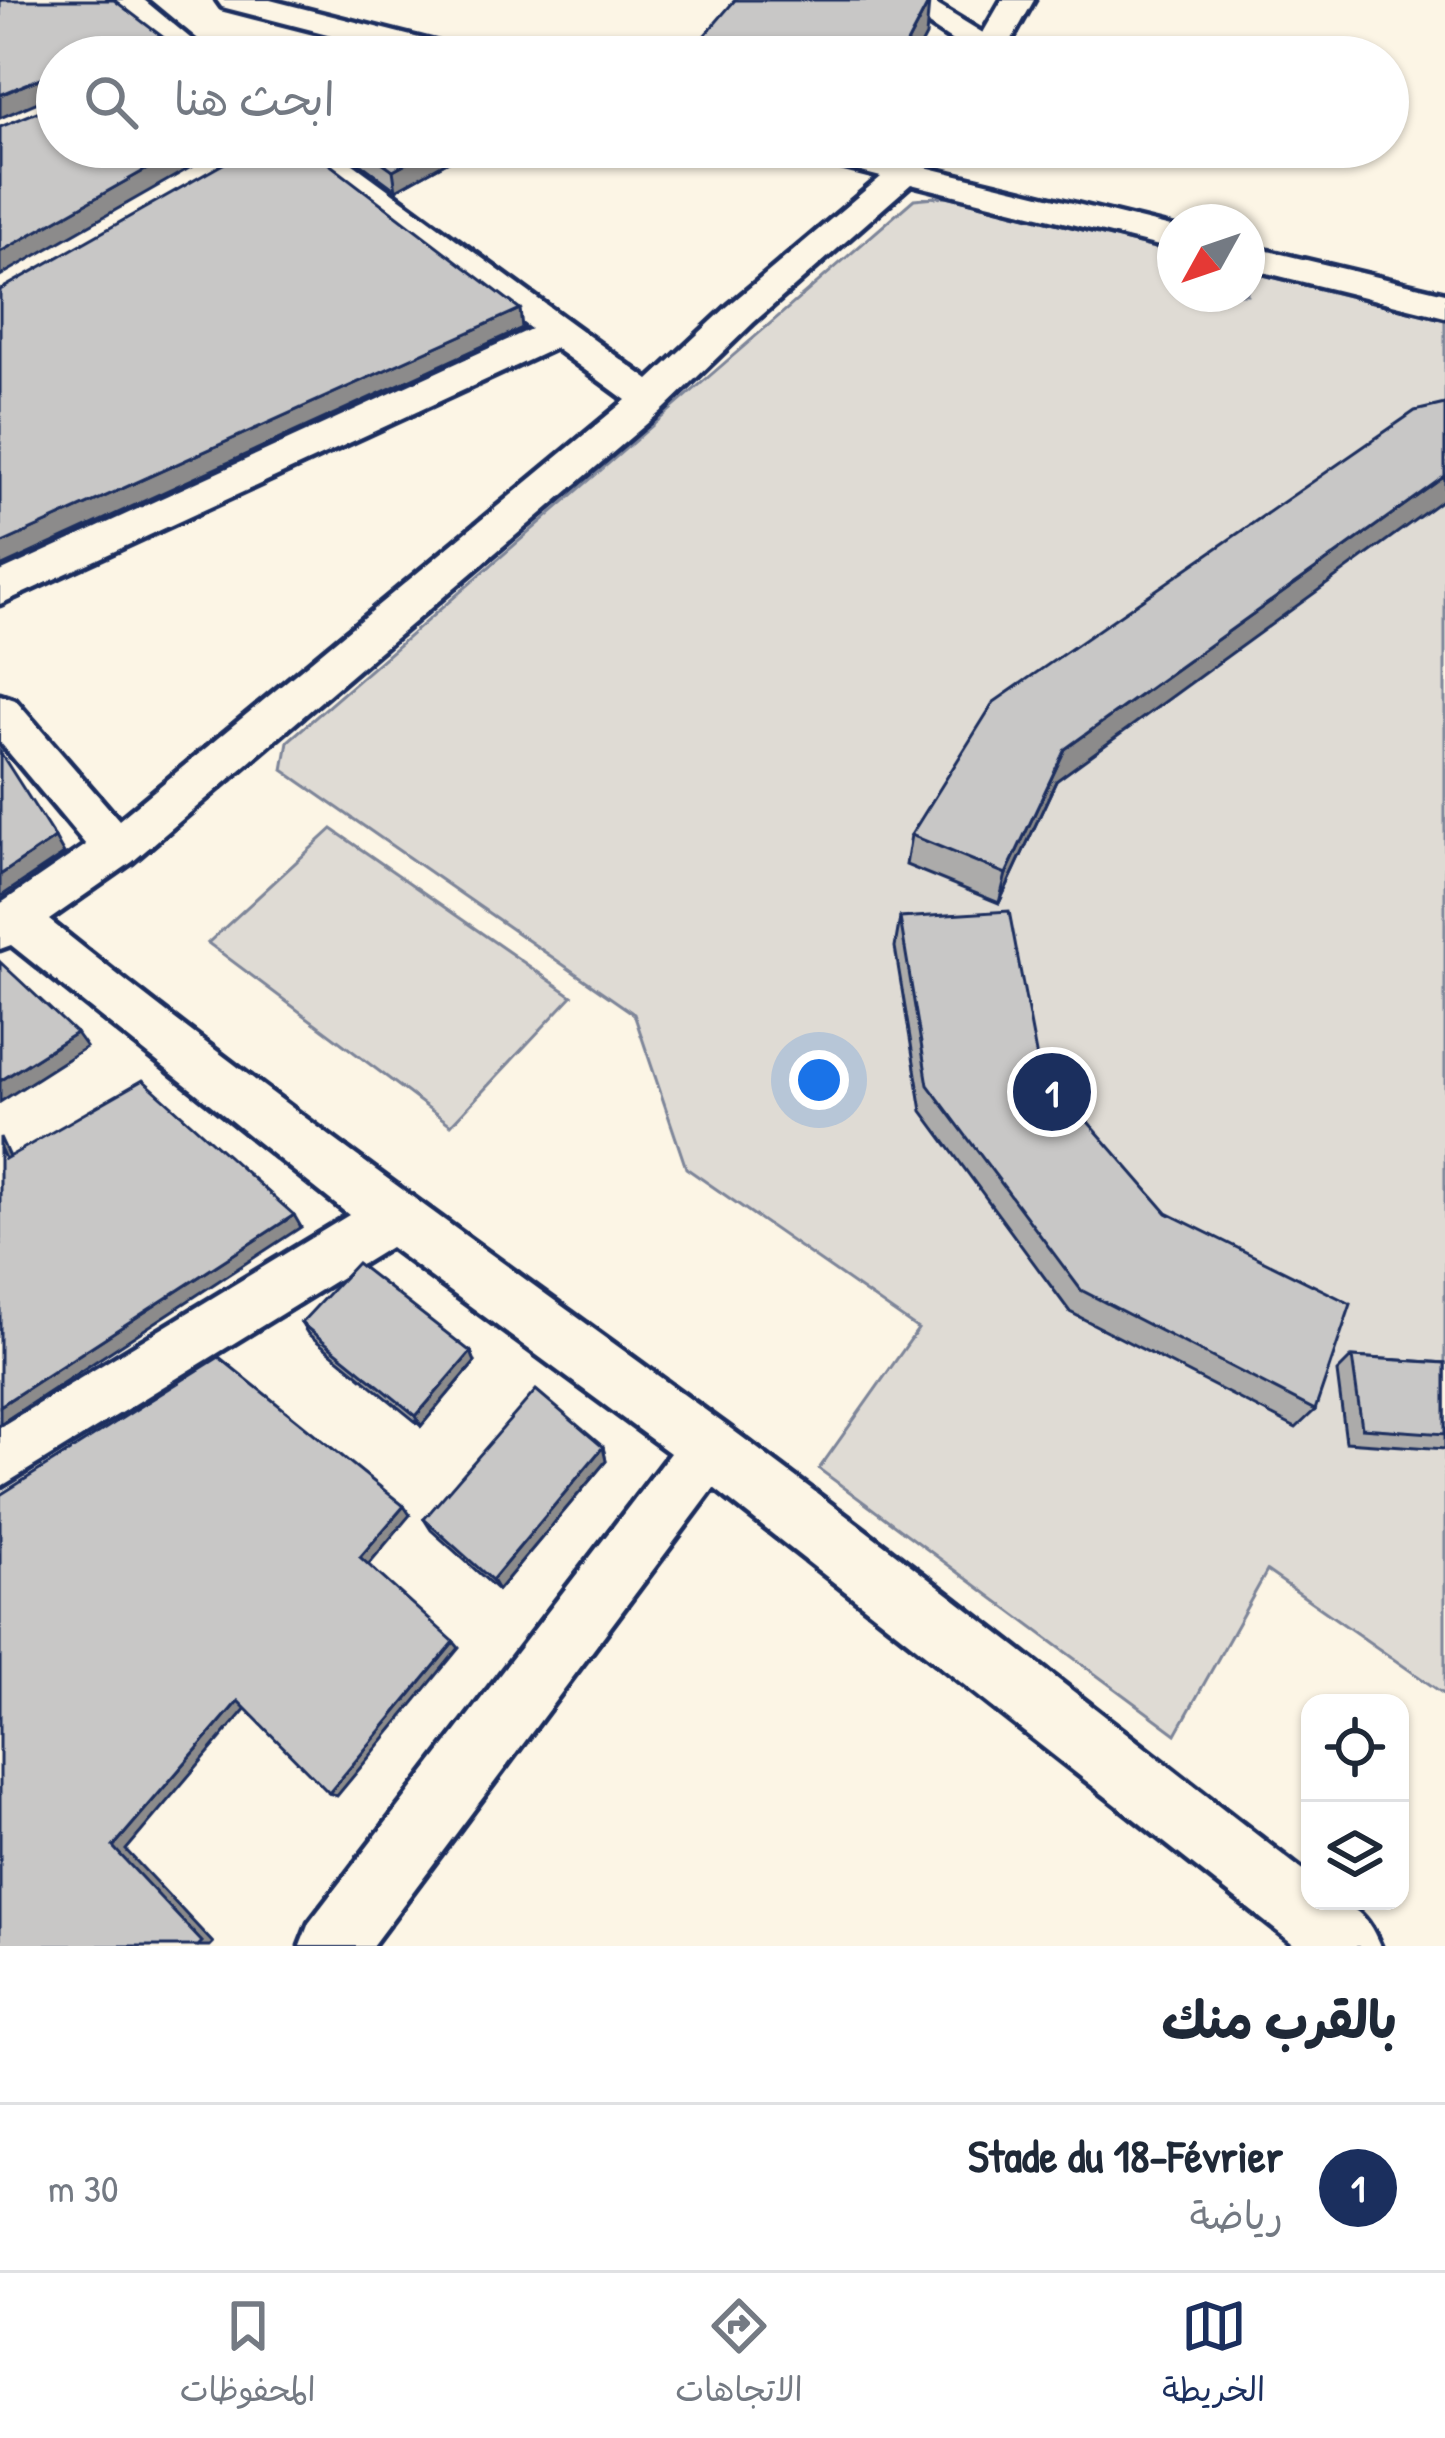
<!DOCTYPE html>
<html lang="ar">
<head>
<meta charset="utf-8">
<style>
	body { margin:0; font-family:"Patrick Hand","Playpen Sans Arabic",sans-serif; background:#f2f2f3; color:#1f2937; direction:rtl }
	.controls { position:absolute; right:36px; bottom:36px; display:grid; overflow:hidden; border-radius:24px; box-shadow:0 3px 9px #0004 }
	.controls button { width:108px; height:108px; display:grid; place-items:center; padding:0; border:0; border-bottom:3px solid #e0e1e3; background:#fff; color:#1f2937; font:60px sans-serif }
	.compass { position:absolute; left:1157px; top:204px; width:108px; height:108px; border-radius:50%; background:#fff; box-shadow:0 3px 9px #0004; rotate:230deg }
	.you { position:absolute; left:819px; top:1080px; width:42px; height:42px; margin:-30px; border:9px solid #fff; border-radius:50%; background:#1a73e8; box-shadow:0 0 0 18px #1a73e833 }
	.badge { display:grid; place-items:center; width:78px; height:78px; border-radius:50%; background:#1b2f5e; color:#fff; font-size:39px; font-weight:700 }
	.pin { position:absolute; translate:-50% -50%; border:6px solid #fff; box-shadow:0 3px 12px #0006 }
	.list { margin:0; padding:0; list-style:none }
	h2 { display:flex; justify-content:space-between; align-items:center; height:156px; margin:0; padding:0 48px; font-size:51px }
	h2 small { font-size:39px; font-weight:400; color:#747a83 }
	.list li { display:grid; grid-template-columns:78px 1fr auto; gap:36px; align-items:center; box-sizing:border-box; height:168px; padding:0 48px; border-top:3px solid #e0e1e3 }
	.list b { display:block; font-size:45px; white-space:nowrap }
	.list p { margin:0; font-size:39px; white-space:nowrap; color:#747a83 }
	.list em { font-size:39px; font-style:normal; color:#747a83 }
	.icon { flex:none; width:66px; height:66px; fill:none; stroke:currentColor; stroke-width:2; stroke-linecap:round; stroke-linejoin:round }
	.map { position:relative; flex:none; width:1445px; height:1946px; overflow:hidden; direction:ltr }
	.search { position:absolute; background:#fff; box-shadow:0 3px 9px #0004; left:36px; right:36px; top:36px; height:132px; display:flex; align-items:center; gap:30px; box-sizing:border-box; padding:0 42px; border-radius:66px; color:#747a83; font-size:45px }
	.sheet { height:324px; background:#fff }
	nav { display:flex; justify-content:space-around; align-items:center; box-sizing:border-box; height:168px; border-top:3px solid #e0e1e3; background:#fff; font-size:33px; color:#747a83 }
	nav a { display:grid; justify-items:center; gap:6px }
	nav .on { color:#1b2f5e }
	.map>svg:first-child { display:block }
	.green { fill:#dfdbd4; stroke:#7d8599; stroke-width:3 }
	.lines { fill:none; stroke-linecap:round; stroke-linejoin:round }
	.minor-casing { stroke:#1b2f5e; stroke-width:9 }
	.minor { fill:#fcf5e5; fill-rule:evenodd }
	.wall { fill:#acabaa; stroke:#1b2f5e; stroke-width:3 }
	.shaded-wall { fill:#8c8b8b; stroke:#1b2f5e; stroke-width:3 }
	.building { fill:#c8c7c6; stroke:#1b2f5e; stroke-width:3 }
</style>
</head>
<body>
<div class="map">
<svg width="1445" height="1946" viewBox="0 0 1445 1946">
	<rect width="100%" height="100%" fill="#fcf5e5"/>
	<filter id="ink" filterUnits="userSpaceOnUse"><feTurbulence type="fractalNoise" baseFrequency=".00833" numOctaves="2"/><feDisplacementMap in="SourceGraphic" scale="24" xChannelSelector="R" yChannelSelector="G"/><feConvolveMatrix kernelMatrix="1 2 1 2 8 2 1 2 1" color-interpolation-filters="sRGB"/></filter>
	<g filter="url(#ink)">
		<g class="green">
			<path d="M947,196L1175,253V294H1247V271L1445,320V1695L1267,1571L1176,1734L819,1469L918,1329L686,1168L634,1014L283,770L288,741L914,199Z"/>
			<path d="M332,829L572,996L451,1125L208,943Z"/>
		</g>
		<g class="lines">
			<defs>
				<g id="minor">
					<path d="M108,0H144L213,57H177Z"/>
					<path d="M217,0H270L466,50L471,57H417L222,7Z"/>
					<path d="M891,0H929L983,33L1002,0H1034L1002,57H970L972,54Z"/>
					<path d="M291,147H330L649,380L728,306L881,177L790,154L785,147H844L895,159L905,147H933L936,151L925,167L1175,228V250L911,184L754,322L664,409L132,862L49,920C269,1097 499,1259 727,1426C924,1572 1116,1726 1310,1876V1901C1349,1901 1365,1909 1380,1946H1296L714,1488L372,1946H300L309,1923L670,1453L390,1247L0,1487V1427L349,1215L11,945L0,949V904L86,845L0,742V695L15,700L119,820L626,400L555,348L0,604V572L531,329Z"/>
					<path d="M1247,246L1445,293V317L1247,268Z"/>
				</g>
			</defs>
			<use href="#minor" class="minor-casing"/>
			<use href="#minor" class="minor"/>
		</g>
		<g class="wall">
			<path d="M338,147H452L454,158L396,190Z"/>
			<path d="M1056,781L999,903L906,865L911,835Z"/>
			<path d="M900,918L1038,1064L1315,1410L1296,1428L1070,1312L922,1111L895,947Z"/>
			<path d="M301,1323L471,1352L475,1362L421,1426L308,1334Z"/>
			<path d="M1352,1357L1445,1363V1449L1346,1442L1337,1372Z"/>
			<path d="M603,1447L606,1461L498,1590L431,1530L424,1519Z"/>
		</g>
		<g class="shaded-wall">
			<path d="M929,2L926,36L915,57H900Z"/>
			<path d="M48,75L55,95L0,118V95Z"/>
			<path d="M186,147H226L0,276V252Z"/>
			<path d="M436,147H452L454,158L396,190L393,170Z"/>
			<path d="M520,309L522,328L0,567V544Z"/>
			<path d="M1445,476V498L1056,781L999,903L1006,874L1065,749Z"/>
			<path d="M55,838L64,854L0,897V875Z"/>
			<path d="M76,1033L86,1047L0,1102V1081Z"/>
			<path d="M0,1137L16,1172L5,1159L0,1148Z"/>
			<path d="M294,1215L301,1227L0,1424V1406Z"/>
			<path d="M471,1352L475,1362L421,1426L416,1416Z"/>
			<path d="M603,1447L606,1461L498,1590L492,1580Z"/>
			<path d="M404,1506L410,1515L367,1566L360,1557Z"/>
			<path d="M454,1642L459,1648L337,1796L329,1793Z"/>
			<path d="M238,1701L247,1707L126,1850L213,1943L210,1946H198L113,1847Z"/>
		</g>
		<g class="building">
			<path d="M0,0H114L189,57H57V147H186L0,252V127L52,106L54,77L48,75L0,95Z"/>
			<path d="M735,0H924L929,2L900,57H686Z"/>
			<path d="M253,147H307L520,309L0,544V290Z"/>
			<path d="M361,147H436L393,170Z"/>
			<path d="M1445,404V476L1065,749L1006,874L911,835L994,702L1415,411Z"/>
			<path d="M0,752L55,838L0,875Z"/>
			<path d="M1009,911L1038,1064L1167,1213L1351,1304L1315,1410L1081,1290L928,1085L900,918Z"/>
			<path d="M0,962L76,1033L0,1081Z"/>
			<path d="M143,1080L294,1215L0,1406V1148L5,1159Z"/>
			<path d="M357,1263L471,1352L416,1416L301,1323Z"/>
			<path d="M219,1357L404,1506L360,1557L454,1642L329,1793L238,1701L113,1847L202,1942L198,1946H0V1495Z"/>
			<path d="M1352,1357L1445,1363V1434L1362,1428Z"/>
			<path d="M536,1390L603,1447L492,1580L424,1519Z"/>
		</g>
	</g>
</svg>
<div class="controls">
<button><svg class="icon" aria-label="locate" viewBox="0 0 24 24"><circle cx="12" cy="12" r="6"/><path d="M12 2v4M12 18v4M2 12h4M18 12h4"/></svg></button>
<button><svg class="icon" aria-label="layers" viewBox="0 0 24 24"><path d="M12 4l9 5-9 5-9-5zM3 14l9 5 9-5"/></svg></button>
</div>
<svg class="compass" viewBox="-18 -18 36 36"><path d="M0-13l5 13h-10z" fill="#e53935"/><path d="M0 13l5-13h-10z" fill="#747a83"/></svg>
<div class="you"></div>
<div class="pin badge" style="left:1052px;top:1092px">1</div>
<div class="search"><svg class="icon" aria-label="search" viewBox="0 0 24 24"><circle cx="10" cy="10" r="6"/><path d="M15 15l6 6"/></svg>ابحث هنا</div>
</div>
<section class="sheet">
<h2>بالقرب منك<small></small></h2>
<ul class="list">
<li><span class="badge">1</span><div><b>Stade du 18-Février</b><p>رياضة</p></div><em>30 m</em></li>
</ul>
</section>
<nav>
<a class="on"><svg class="icon" aria-label="map" viewBox="0 0 24 24"><path d="M3 6l6-2 6 2 6-2v14l-6 2-6-2-6 2zM9 4v14M15 6v14"/></svg>الخريطة</a>
<a><svg class="icon" aria-label="directions" viewBox="0 0 24 24"><path d="M12 3l9 9-9 9-9-9zM9 14v-3h6M13 9l2 2-2 2"/></svg>الاتجاهات</a>
<a><svg class="icon" aria-label="saved" viewBox="0 0 24 24"><path d="M7 4h10v16l-5-4-5 4z"/></svg>المحفوظات</a>
</nav>
</body>
</html>
